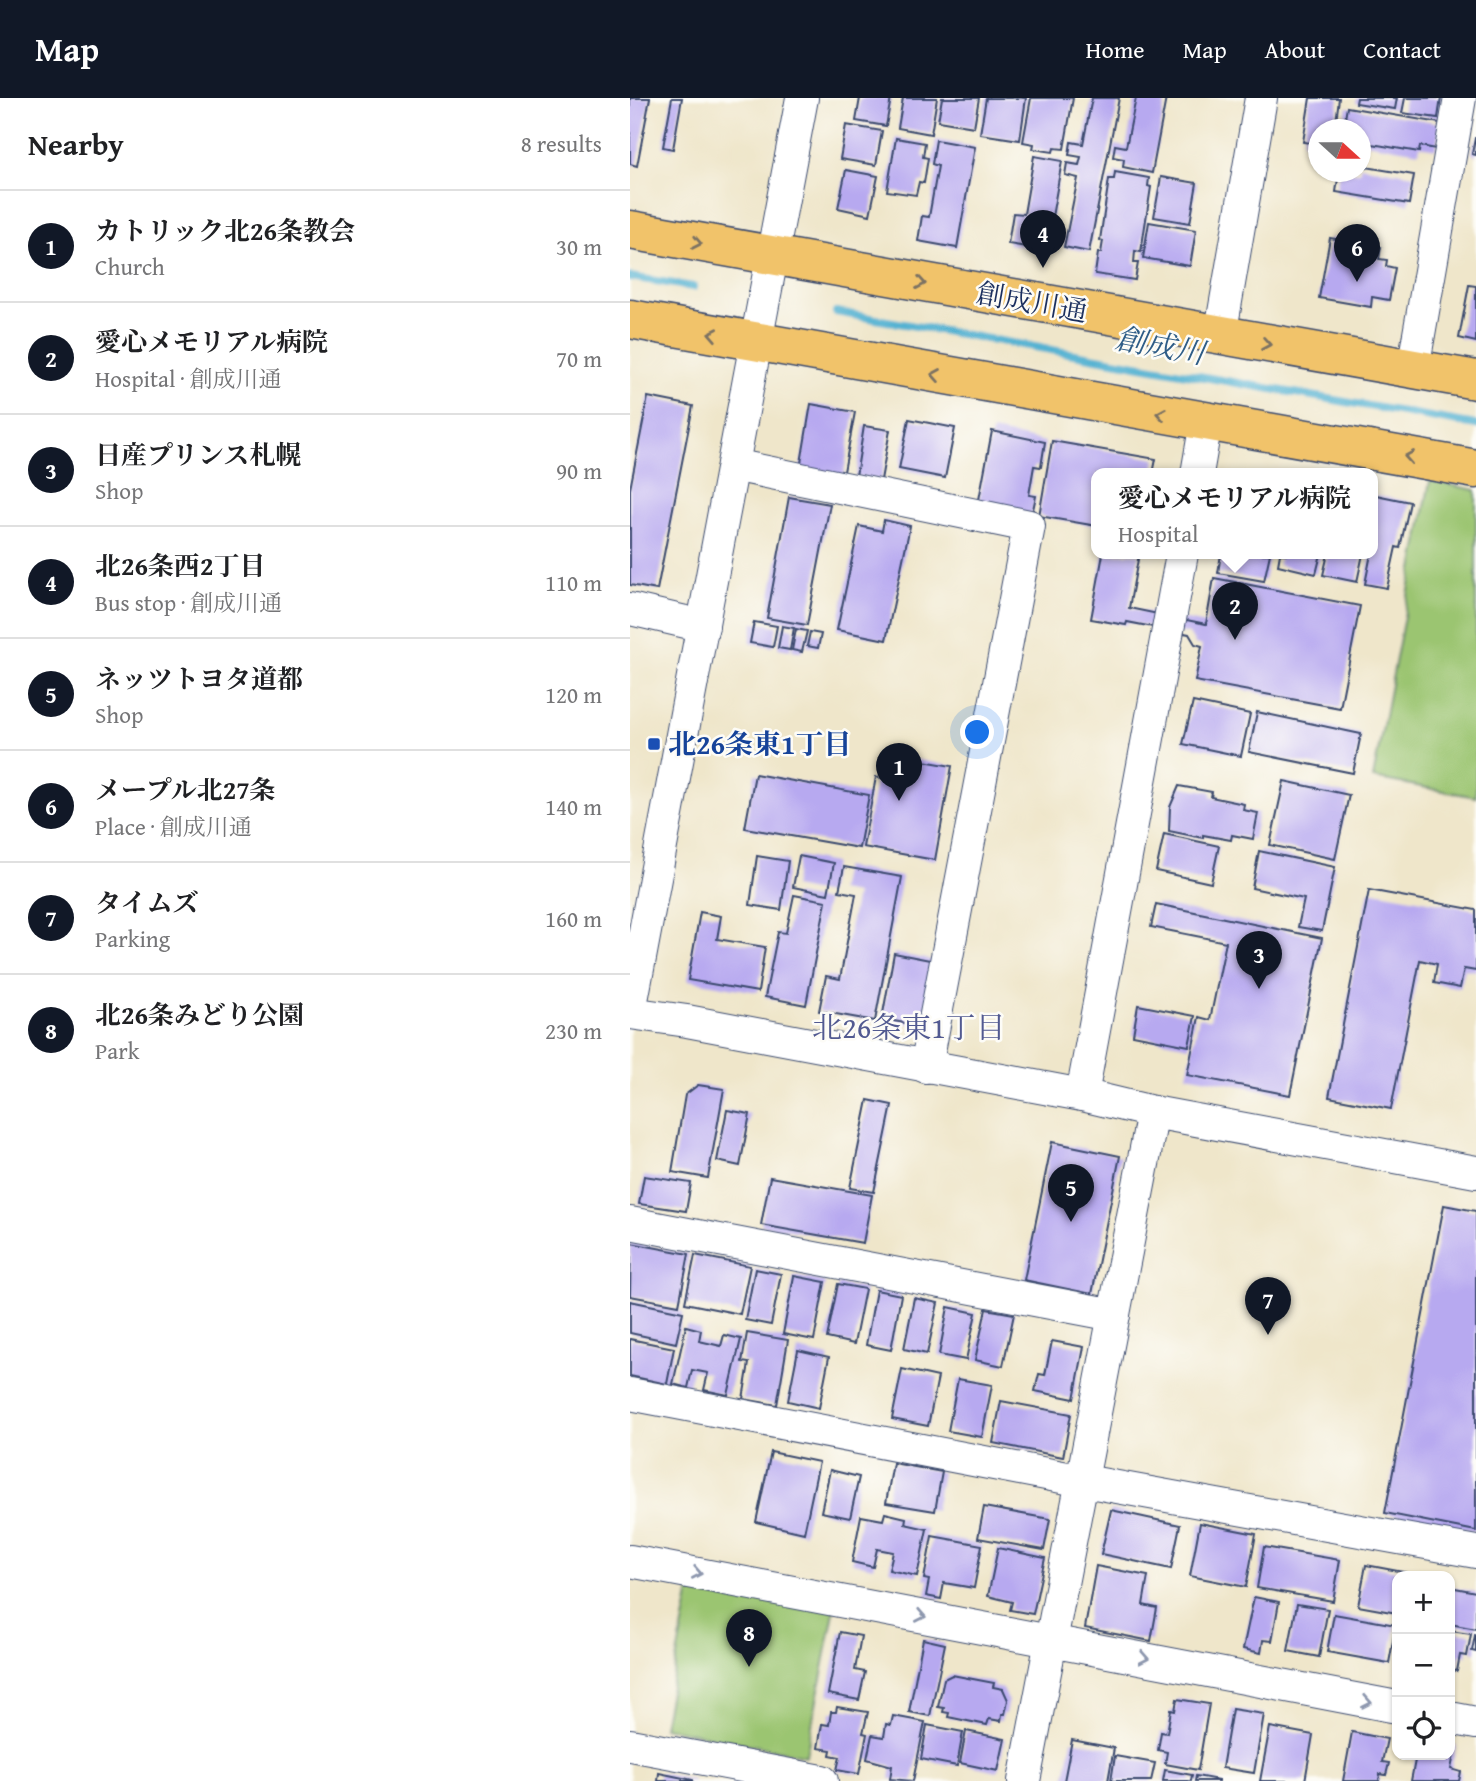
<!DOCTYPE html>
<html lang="en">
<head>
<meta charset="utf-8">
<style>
	body { margin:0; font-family:"Gentium Book Plus","Noto Serif JP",serif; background:#f6f6f6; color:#202124 }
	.controls { position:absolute; right:21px; bottom:21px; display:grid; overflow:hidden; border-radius:14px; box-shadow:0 2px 5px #0004 }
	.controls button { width:63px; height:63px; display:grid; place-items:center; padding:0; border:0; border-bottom:2px solid #e0e0e0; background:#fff; color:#202124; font:35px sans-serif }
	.compass { position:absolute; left:678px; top:21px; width:63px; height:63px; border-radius:50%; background:#fff; box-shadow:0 2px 5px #0004; rotate:111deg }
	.you { position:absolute; left:348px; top:635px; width:24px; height:24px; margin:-18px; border:5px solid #fff; border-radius:50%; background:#1a73e8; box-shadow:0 0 0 10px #1a73e833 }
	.badge { display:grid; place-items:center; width:46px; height:46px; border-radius:50%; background:#111827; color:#fff; font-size:23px; font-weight:700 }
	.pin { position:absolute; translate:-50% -58px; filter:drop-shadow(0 2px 4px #0008) }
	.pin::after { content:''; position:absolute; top:37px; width:24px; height:21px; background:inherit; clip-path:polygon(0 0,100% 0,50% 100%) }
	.popup { position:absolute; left:461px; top:370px; width:287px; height:91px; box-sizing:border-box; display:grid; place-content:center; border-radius:14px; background:#fff; filter:drop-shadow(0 2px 5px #0005); font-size:23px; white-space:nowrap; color:#757577 }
	.popup b { font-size:26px; color:#202124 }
	.popup::after { content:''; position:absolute; left:50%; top:100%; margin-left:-14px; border:14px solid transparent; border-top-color:#fff }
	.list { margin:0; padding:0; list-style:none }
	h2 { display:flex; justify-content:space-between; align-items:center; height:91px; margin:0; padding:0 28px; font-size:30px }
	h2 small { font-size:23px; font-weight:400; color:#757577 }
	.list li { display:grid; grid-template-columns:46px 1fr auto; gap:21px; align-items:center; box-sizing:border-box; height:112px; padding:0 28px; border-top:2px solid #e0e0e0 }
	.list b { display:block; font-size:26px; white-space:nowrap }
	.list p { margin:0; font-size:23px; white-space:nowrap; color:#757577 }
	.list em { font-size:23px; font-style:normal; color:#757577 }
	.icon { flex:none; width:38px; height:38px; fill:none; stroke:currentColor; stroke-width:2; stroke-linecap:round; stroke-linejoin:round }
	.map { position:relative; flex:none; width:846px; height:1683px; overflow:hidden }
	header { display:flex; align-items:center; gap:42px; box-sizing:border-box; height:98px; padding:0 35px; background:#111827; color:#fff }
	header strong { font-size:33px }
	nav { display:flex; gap:38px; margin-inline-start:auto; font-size:24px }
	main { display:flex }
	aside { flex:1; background:#fff }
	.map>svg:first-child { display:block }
	.green { fill:#9bc571; stroke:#5b7a68; stroke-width:2 }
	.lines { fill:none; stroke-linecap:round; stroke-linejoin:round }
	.stream { stroke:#54b2d2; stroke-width:8 }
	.building { fill:#b7a9f0 }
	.minor-casing { stroke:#3b4a6e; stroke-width:34 }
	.highway-casing { stroke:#3b4a6e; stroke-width:41 }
	.minor { stroke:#fff; stroke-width:32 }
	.highway { stroke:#f1c36a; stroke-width:38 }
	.oneway { stroke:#7b7263 }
	.oneway2 { stroke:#8d97ae }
	.transit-dot { fill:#1a4fb4; stroke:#fdfcf7; stroke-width:2.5 }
	.labels { text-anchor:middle; stroke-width:5; stroke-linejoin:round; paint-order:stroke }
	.street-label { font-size:28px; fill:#1b2f5e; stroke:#fdfcf7 }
	.transit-label { font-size:28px; font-weight:bold; fill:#164399; stroke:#fdfcf7; text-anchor:start }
	.water-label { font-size:30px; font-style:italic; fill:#2f5d87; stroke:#fdfcf7 }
	.neighbourhood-label { font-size:30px; fill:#525a91; stroke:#fdfcf7 }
</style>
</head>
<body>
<header>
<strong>Map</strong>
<nav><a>Home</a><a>Map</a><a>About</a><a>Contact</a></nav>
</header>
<main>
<aside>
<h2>Nearby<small>8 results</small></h2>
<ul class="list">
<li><span class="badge">1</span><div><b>カトリック北26条教会</b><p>Church</p></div><em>30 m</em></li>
<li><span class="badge">2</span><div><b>愛心メモリアル病院</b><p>Hospital · 創成川通</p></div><em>70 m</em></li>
<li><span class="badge">3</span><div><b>日産プリンス札幌</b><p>Shop</p></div><em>90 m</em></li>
<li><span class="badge">4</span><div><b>北26条西2丁目</b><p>Bus stop · 創成川通</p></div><em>110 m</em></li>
<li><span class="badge">5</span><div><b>ネッツトヨタ道都</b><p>Shop</p></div><em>120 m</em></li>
<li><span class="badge">6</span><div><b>メープル北27条</b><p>Place · 創成川通</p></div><em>140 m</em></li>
<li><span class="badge">7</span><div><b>タイムズ</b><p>Parking</p></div><em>160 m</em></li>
<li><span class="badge">8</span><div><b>北26条みどり公園</b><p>Park</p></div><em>230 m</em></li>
</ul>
</aside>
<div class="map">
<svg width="846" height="1683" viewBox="0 0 846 1683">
	<rect width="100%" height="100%" fill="#fdfcf7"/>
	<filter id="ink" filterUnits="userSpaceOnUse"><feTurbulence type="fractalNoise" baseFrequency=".0143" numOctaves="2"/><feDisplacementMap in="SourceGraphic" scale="14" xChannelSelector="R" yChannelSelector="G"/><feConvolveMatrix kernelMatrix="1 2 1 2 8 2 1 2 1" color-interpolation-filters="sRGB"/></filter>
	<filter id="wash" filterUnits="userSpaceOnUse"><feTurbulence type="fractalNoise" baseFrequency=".00686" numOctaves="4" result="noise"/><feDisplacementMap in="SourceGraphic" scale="28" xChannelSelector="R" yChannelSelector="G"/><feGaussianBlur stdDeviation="1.57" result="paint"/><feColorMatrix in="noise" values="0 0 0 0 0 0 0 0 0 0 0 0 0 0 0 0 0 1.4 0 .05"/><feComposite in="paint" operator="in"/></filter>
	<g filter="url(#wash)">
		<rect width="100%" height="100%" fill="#efe6ca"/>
		<g class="green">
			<path d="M800,383L846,392V699L743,680Z"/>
			<path d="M62,1482L205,1509L176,1658L33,1629Z"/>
		</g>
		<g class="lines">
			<g class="stream">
				<path d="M0,179L63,189"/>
				<path d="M206,214L846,327"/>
			</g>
		</g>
		<g id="blocks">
			<g class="building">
				<path d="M0,0H20L7,68L0,66Z"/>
				<path d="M42,0H52L43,51L33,49Z"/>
				<path d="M230,0H261L256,28L226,23Z"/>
				<path d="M273,0H307L301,36L268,30Z"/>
				<path d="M312,0H349L344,29L308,23Z"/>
				<path d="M356,0H396L390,42L350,36Z"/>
				<path d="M401,0H443L434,51L424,50L423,54L403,51L404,46L393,44Z"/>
				<path d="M462,0H489L459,154L434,149L448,80L435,77L437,65L449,67L451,59L439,57L441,44L453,46Z"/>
				<path d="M506,0H536L522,75L493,69L494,61L483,59L485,47L496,49Z"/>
				<path d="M680,0H709L705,32H688V46L673,44Z"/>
				<path d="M727,0H767L765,11L726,5Z"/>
				<path d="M775,0H811L808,20L772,15Z"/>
				<path d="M717,9L810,25L806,51L790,48L789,54L730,44V32H713Z"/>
				<path d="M216,27L252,33L246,67L210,61Z"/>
				<path d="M266,40L295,45L293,59L298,60L294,85L289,84L286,97L257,93Z"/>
				<path d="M845,40H846V57L842,56Z"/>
				<path d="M306,42L345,49L327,150L288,143L292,118L299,119L308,68L302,66Z"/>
				<path d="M404,58L432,63L416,152L378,146L383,115L394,116Z"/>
				<path d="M730,68L784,77L779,106L706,94L709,74H730Z"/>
				<path d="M216,72L248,78L240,117L208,110Z"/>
				<path d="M485,74L519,80L518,88L521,89L511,154L505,153L504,165H508L505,182L465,176L468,155H471L473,143L470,142L479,81H484Z"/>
				<path d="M531,79L567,85L560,125L524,119Z"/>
				<path d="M519,124L566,132L560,168L513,160Z"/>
				<path d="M700,140L751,149L749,161L757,162L756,168L765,170L759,202L742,199L741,209L689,200Z"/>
				<path d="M839,187L846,188V244L829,240Z"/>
				<path d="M18,299L63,308L27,492L0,487V391Z"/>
				<path d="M181,306L225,314L213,379L170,371Z"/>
				<path d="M279,321L325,330L315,380L269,371Z"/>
				<path d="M234,328L260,332L251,382L226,378Z"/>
				<path d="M362,333L415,344L411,369L404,368L399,397L406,398L402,416L348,407Z"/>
				<path d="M422,343L526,361L523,376H467V428L409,418Z"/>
				<path d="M746,397L780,404L770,450L766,449L757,490L735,486L741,456H743V410Z"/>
				<path d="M159,399L200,406L177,527L137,520Z"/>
				<path d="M254,422L280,428L256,542L207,532L229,428L252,433Z"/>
				<path d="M473,456H509L499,510L576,526L584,480L730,508L710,610L565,583L572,548L565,546L559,536L497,524L496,527L461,521Z"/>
				<path d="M591,456H640L634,483L588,475Z"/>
				<path d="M650,456H691L686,476L648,467Z"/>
				<path d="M698,456H733L727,484L693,477Z"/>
				<path d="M124,524L147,528L143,549L120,545Z"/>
				<path d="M152,528L164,530L160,552L148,550Z"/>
				<path d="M166,531L177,533L172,554L162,552Z"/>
				<path d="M180,534L191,536L188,550L177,548Z"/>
				<path d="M563,604L620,616L611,658L553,646Z"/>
				<path d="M627,614L731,636L723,675L619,654Z"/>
				<path d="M276,660L322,668L305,762L233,749L246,679L272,683Z"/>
				<path d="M125,676L239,697L229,750L115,730Z"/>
				<path d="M654,683L719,697L705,761L640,747Z"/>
				<path d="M549,688L582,694L581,699L614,706L613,712L628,715L623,741L602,737L601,742L573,737V740L539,733L540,709Z"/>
				<path d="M534,736L589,748L581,785L526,773Z"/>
				<path d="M629,753L705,769L692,833L668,829L674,801L622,790Z"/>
				<path d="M127,758L158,763L151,812L120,807Z"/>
				<path d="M169,758L204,765L198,796L163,789Z"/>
				<path d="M214,769L272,779L245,923L189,913L196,878L210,881L226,796L209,793Z"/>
				<path d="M739,792L846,812V873L834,871L830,890L804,885L807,866L790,862L761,1011L699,999Z"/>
				<path d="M164,797L196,803L176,907L135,899L148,834L156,835Z"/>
				<path d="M526,806L692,840L660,997L557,977L569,919L580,922L596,844L521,829Z"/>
				<path d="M70,814L91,818L87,841L135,849L128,894L58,882Z"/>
				<path d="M264,855L305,863L292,928L252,921Z"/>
				<path d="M508,907L565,918L559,948L503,937Z"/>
				<path d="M68,987L94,991L78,1080L42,1074L55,997Z"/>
				<path d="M238,1002L262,1007L244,1094L220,1090Z"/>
				<path d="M97,1012L120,1016L110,1068L87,1063Z"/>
				<path d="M422,1044L490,1058L462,1196L394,1182Z"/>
				<path d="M14,1078L61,1085L56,1113L9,1106Z"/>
				<path d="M140,1079L242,1097L233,1145L131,1127Z"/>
				<path d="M814,1107L846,1113V1433L755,1415Z"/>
				<path d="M1,1145L59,1156L49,1207L0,1198Z"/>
				<path d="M65,1157L120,1168L110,1216L55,1205Z"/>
				<path d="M125,1171L151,1176L141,1227L115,1222Z"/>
				<path d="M164,1178L195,1184L184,1242L153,1236Z"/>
				<path d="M208,1186L235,1191L224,1246L197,1240Z"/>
				<path d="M246,1192L271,1197L261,1252L236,1247Z"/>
				<path d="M284,1200L308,1205L297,1256L274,1251Z"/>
				<path d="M0,1203L53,1214L46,1245L0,1235Z"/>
				<path d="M318,1209L346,1215L336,1262L309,1257Z"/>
				<path d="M356,1211L384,1216L373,1268L345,1262Z"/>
				<path d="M56,1228L71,1232L69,1243L91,1248L94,1237L111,1241L98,1297L74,1292L78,1275L62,1272L58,1290L43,1286Z"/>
				<path d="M117,1235L158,1242L147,1307L113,1301L119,1265L112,1264Z"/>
				<path d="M0,1241L44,1250L37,1286L0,1278Z"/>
				<path d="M422,1243L454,1249L444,1301L405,1293L409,1276L415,1277Z"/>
				<path d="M168,1252L199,1259L189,1310L158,1303Z"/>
				<path d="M272,1271L308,1279L298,1328L262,1321Z"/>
				<path d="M328,1281L362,1287L352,1339L318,1333Z"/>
				<path d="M371,1303L441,1316L433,1359L363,1345Z"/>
				<path d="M141,1354L189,1364L174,1435L126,1424Z"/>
				<path d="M263,1365L312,1374L305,1413L256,1405Z"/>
				<path d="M200,1372L229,1379L220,1420L191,1414Z"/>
				<path d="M354,1409L420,1421L414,1452L348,1440Z"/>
				<path d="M481,1412L550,1427L541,1471L471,1456Z"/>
				<path d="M255,1415L276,1420L275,1426L297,1431L287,1478L259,1472L263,1454L247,1451L243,1469L222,1464L231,1418L253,1422Z"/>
				<path d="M570,1425L626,1436L616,1489L560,1478Z"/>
				<path d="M302,1438L352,1447L344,1490L314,1485L311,1501L296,1498L299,1482L294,1481Z"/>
				<path d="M634,1449L710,1462L703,1503L627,1490Z"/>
				<path d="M368,1450L415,1460L403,1516L380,1512L382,1504L358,1498Z"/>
				<path d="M736,1467L789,1477L767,1478V1515L728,1508Z"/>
				<path d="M466,1468L518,1478L513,1507L527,1510L521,1543L455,1530Z"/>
				<path d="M820,1489L846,1494V1531L820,1526Z"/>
				<path d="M624,1499L649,1504L642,1543L633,1542L631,1555L613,1551Z"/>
				<path d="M667,1506L698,1511L689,1559L658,1553Z"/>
				<path d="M704,1516L766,1527L759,1565L697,1554Z"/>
				<path d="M820,1533L841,1536L837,1558L830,1557L827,1573L820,1572Z"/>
				<path d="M210,1534L231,1538L225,1572L235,1574L229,1602L198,1596Z"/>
				<path d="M845,1537H846V1554L842,1553Z"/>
				<path d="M293,1541L315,1546L300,1618L279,1614Z"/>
				<path d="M322,1577L364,1585L363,1589L373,1591L378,1602L375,1616H372L371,1623L359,1621L357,1627L318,1619L319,1615L313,1614L314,1610L308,1609L314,1581Z"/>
				<path d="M547,1601L579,1606L568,1672L535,1666L537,1654L528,1652L531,1634L537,1635L541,1612L545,1613Z"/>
				<path d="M207,1609L238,1614L233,1635L237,1636L229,1676L207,1672L210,1659L200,1657L201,1652L188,1650L192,1626L199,1627L201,1614H206Z"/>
				<path d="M602,1611L634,1616L624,1675L592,1670Z"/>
				<path d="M263,1618L295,1624L283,1683L260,1681L262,1668L237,1661L242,1637L254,1639L256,1626L261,1627Z"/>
				<path d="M297,1627L333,1634L327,1668L291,1661Z"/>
				<path d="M640,1629L683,1637L675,1683H630Z"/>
				<path d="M336,1633L375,1641L368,1673L330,1665Z"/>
				<path d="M722,1634L757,1641L752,1664L759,1665L756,1677L750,1676L749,1683H713Z"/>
				<path d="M442,1642L484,1650L478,1683H434Z"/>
				<path d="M820,1646L826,1647L821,1671L831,1674L829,1683H781L786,1657H820Z"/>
				<path d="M485,1658L525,1665L521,1683H481Z"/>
				<path d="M535,1672L562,1677L561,1683H533Z"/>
				<path d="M29,1675L63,1682V1683H28Z"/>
				<path d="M566,1678L589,1682V1683H565Z"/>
			</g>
		</g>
	</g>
	<g filter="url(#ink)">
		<use href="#blocks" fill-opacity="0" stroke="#3b4a6e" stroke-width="2"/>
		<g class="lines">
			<defs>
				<g id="minor">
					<path d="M590,238L631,0"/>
					<path d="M783,271L830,0"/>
					<path d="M103,367L399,428L296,969"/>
					<path d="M567,376L576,324"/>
					<path d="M0,511L73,528"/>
					<path d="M0,913L172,0"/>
					<path d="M0,915L57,923L452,997L523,1014L846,1074"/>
					<path d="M452,997L552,456"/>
					<path d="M0,1125L484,1217"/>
					<path d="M0,1296L432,1379L846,1454"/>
					<path d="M0,1463L767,1609"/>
					<path d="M820,1620L846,1625"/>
					<path d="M0,1647L192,1683"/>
					<path d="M394,1683L523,1014"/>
				</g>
				<g id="highway">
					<path d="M0,132L846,282"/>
					<path d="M0,221L846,371"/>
				</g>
			</defs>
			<use href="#minor" class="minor-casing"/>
			<use href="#highway" class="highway-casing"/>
			<use href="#minor" class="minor"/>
			<use href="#highway" class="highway"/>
		</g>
		<defs><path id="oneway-chevron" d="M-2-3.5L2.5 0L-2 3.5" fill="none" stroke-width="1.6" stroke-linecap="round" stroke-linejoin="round" transform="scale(1.75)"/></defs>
		<g class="oneway">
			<use href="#oneway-chevron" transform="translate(67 145) rotate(11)"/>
			<use href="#oneway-chevron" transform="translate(291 185) rotate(10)"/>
			<use href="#oneway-chevron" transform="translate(83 236) rotate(-169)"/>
			<use href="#oneway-chevron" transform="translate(636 246) rotate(10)"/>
			<use href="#oneway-chevron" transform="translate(306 277) rotate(-170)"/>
			<use href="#oneway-chevron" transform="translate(531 316) rotate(-170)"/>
			<use href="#oneway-chevron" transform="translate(779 359) rotate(-170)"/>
		</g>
		<g class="oneway2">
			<use href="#oneway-chevron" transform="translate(67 1475) rotate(11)"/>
			<use href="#oneway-chevron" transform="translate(291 1518) rotate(11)"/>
			<use href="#oneway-chevron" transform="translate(514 1560) rotate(11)"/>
			<use href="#oneway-chevron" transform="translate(737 1604) rotate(11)"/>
		</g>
	</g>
	<rect class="transit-dot" x="17" y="639" width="14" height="14" rx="3.5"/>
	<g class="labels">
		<g class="street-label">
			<text transform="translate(402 204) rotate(10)" y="10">創成川通</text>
		</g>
		<g class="transit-label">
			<text x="38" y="656">北26条東1丁目</text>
		</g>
		<g class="water-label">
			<text transform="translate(530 248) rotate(10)" y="10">創成川</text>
		</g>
		<g class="neighbourhood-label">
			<text x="279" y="940">北26条東1丁目</text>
		</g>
	</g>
</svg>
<div class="controls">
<button>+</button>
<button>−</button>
<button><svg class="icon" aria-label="locate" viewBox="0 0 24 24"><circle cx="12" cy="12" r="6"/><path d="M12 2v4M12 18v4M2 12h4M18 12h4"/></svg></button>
</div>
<svg class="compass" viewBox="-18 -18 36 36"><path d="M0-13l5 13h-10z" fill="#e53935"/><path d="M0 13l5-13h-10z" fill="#757577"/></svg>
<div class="you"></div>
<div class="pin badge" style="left:269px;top:703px">1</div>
<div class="pin badge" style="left:605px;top:542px">2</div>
<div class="popup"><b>愛心メモリアル病院</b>Hospital</div>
<div class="pin badge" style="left:629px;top:891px">3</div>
<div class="pin badge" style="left:413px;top:170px">4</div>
<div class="pin badge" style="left:441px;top:1124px">5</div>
<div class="pin badge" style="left:727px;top:184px">6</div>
<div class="pin badge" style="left:638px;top:1237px">7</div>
<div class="pin badge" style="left:119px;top:1569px">8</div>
</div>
</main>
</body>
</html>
